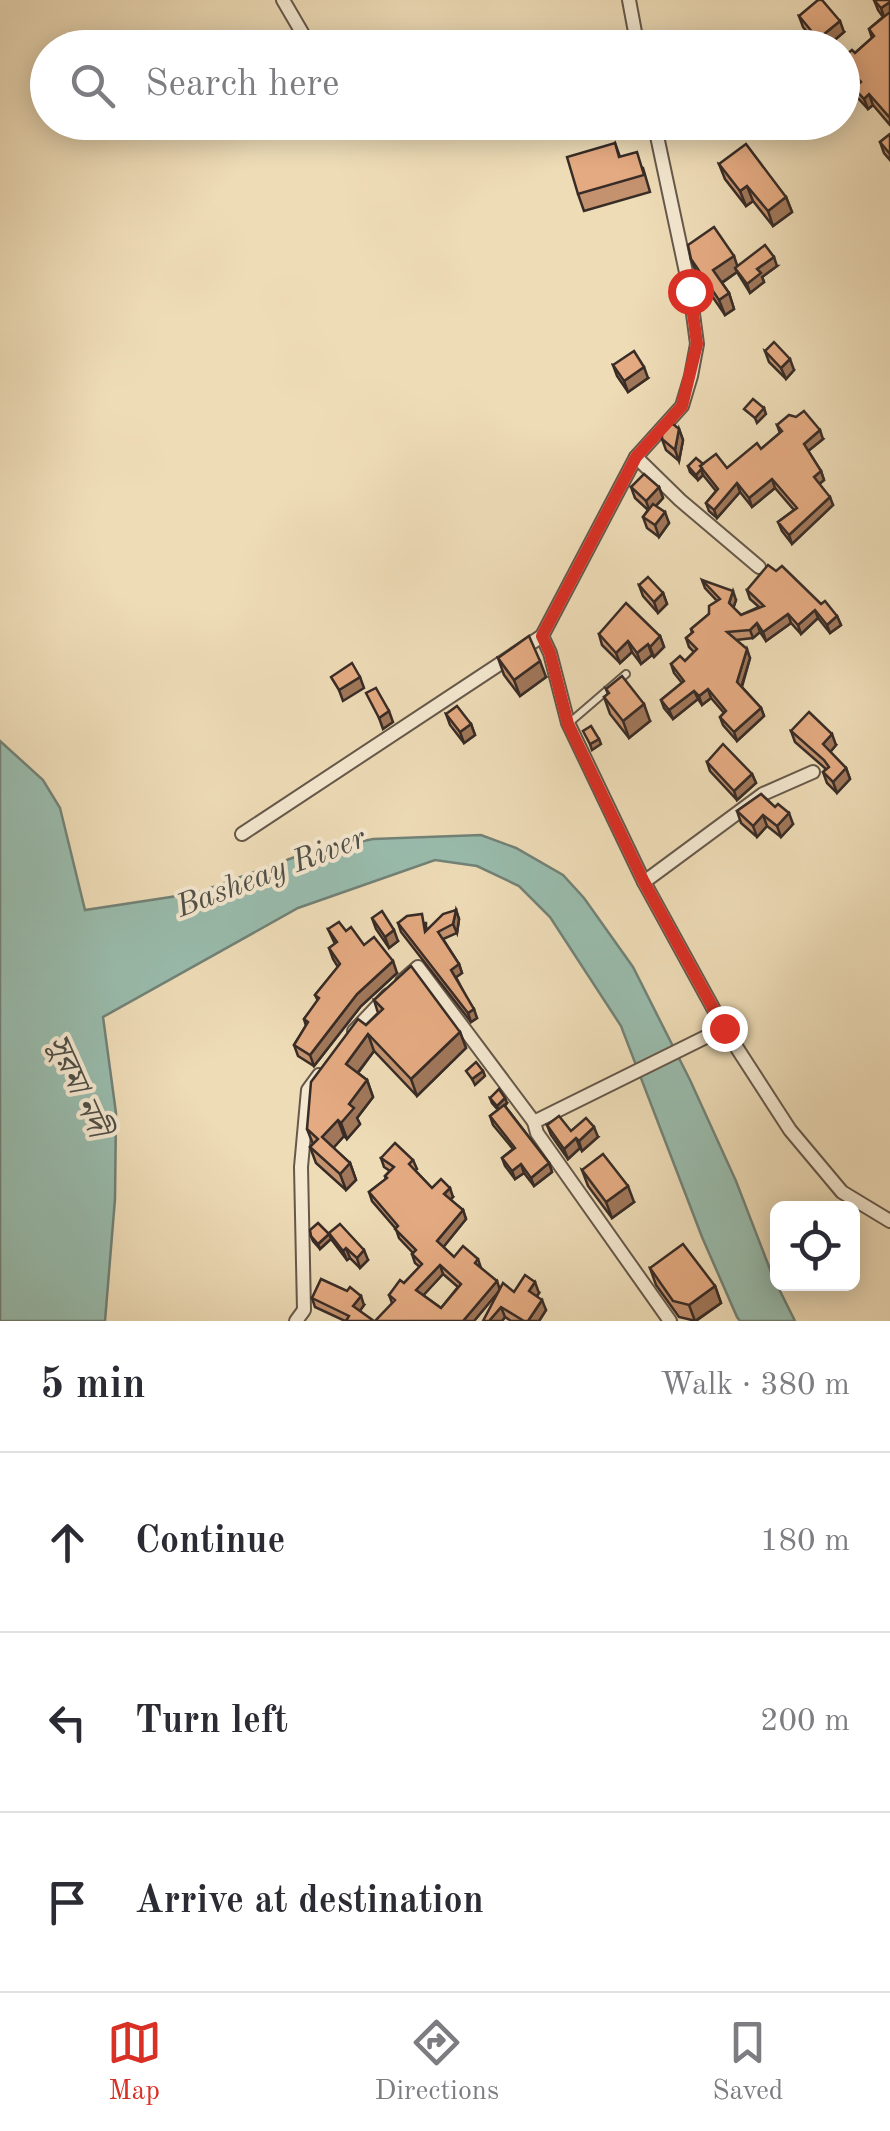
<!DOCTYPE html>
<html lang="en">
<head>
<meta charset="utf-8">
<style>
	body { margin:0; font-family:"Old Standard TT","Noto Serif Bengali",serif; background:#f7f7f7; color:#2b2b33 }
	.controls { position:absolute; right:30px; bottom:30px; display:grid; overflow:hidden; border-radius:15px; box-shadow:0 5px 25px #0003 }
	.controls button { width:90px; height:90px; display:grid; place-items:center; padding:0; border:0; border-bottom:2px solid #e1e1e2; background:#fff; color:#2b2b33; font:50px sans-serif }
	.stop { position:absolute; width:30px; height:30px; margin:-22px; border:8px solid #d93025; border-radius:50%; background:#fff }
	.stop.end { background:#d93025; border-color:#fff; box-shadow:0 2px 10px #0008 }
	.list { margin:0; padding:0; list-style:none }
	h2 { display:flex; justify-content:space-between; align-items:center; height:130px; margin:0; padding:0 40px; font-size:42px }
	h2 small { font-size:32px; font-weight:400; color:#7c7c81 }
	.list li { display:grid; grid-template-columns:65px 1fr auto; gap:30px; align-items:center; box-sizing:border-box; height:180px; padding:0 40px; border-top:2px solid #e1e1e2 }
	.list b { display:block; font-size:38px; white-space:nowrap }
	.list em { font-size:32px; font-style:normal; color:#7c7c81 }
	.icon { flex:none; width:55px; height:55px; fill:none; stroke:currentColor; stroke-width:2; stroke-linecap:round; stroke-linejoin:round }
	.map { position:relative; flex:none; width:890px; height:1321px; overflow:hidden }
	.search { position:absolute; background:#fff; box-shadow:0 5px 25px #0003; left:30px; right:30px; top:30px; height:110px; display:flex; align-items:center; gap:25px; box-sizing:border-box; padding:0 35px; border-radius:55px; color:#7c7c81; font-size:38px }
	.sheet { height:670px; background:#fff }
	nav { display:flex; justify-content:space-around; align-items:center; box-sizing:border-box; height:140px; border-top:2px solid #e1e1e2; background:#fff; font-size:28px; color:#7c7c81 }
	nav a { display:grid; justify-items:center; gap:5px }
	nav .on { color:#d93025 }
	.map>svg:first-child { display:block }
	.water { fill:#99bcad; stroke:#728277; stroke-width:2.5 }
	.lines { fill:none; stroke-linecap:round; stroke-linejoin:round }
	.service-casing { stroke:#66584a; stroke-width:10 }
	.minor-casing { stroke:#66584a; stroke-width:16 }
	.service { stroke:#f4e8d0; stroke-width:6 }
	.minor { stroke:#f4e8d0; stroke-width:12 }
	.wall { fill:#c4926f; stroke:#382c26; stroke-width:2.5; fill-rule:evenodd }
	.shaded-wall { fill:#a0775a; stroke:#382c26; stroke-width:2.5 }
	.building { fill:#e4aa81; stroke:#382c26; stroke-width:2.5; fill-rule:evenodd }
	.route { stroke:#d93025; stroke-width:12 }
	.labels { text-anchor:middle; stroke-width:8; stroke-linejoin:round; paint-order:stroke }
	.water-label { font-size:32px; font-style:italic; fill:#505048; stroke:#f4e8d0 }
</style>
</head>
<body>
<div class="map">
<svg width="890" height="1321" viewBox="0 0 890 1321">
	<rect width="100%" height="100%" fill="#eedcb7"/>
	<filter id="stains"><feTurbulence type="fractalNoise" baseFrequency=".002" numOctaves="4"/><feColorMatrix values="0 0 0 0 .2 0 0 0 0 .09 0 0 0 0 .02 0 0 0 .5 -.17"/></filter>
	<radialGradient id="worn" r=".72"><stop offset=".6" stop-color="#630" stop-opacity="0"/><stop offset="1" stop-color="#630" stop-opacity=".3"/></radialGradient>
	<path class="water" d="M0,741L43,780L60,808L85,910L197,893L303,854L373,839L481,835L516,848L563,875L584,898L633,967L690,1080L736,1181L773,1277L795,1321H740L737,1317L702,1237L621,1026L550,917L519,886L477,866L435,860L298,908L103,1017L116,1113L115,1199L105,1321H0Z"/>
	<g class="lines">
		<defs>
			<path id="service" d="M569,723L626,674"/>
			<g id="minor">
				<path d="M283,0L311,48"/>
				<path d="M629,0L638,48"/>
				<path d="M654,122L690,291L697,344L691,376L682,406L636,457L542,636L550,653L568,723L644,882L724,1028L790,1130L842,1192L890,1221"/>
				<path d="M636,457L680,500L759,567"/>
				<path d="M242,834L542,636"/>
				<path d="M644,882L763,794L813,772"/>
				<path d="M402,981L418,967L534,1122"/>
				<path d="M354,1031L388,995"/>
				<path d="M296,1321L304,1310L301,1167L308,1090L319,1075"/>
				<path d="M670,1321L537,1133L534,1122L724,1028"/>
			</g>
		</defs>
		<use href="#service" class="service-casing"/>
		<use href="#minor" class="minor-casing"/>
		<use href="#service" class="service"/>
		<use href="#minor" class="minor"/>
	</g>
	<g class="wall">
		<path d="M874,0H890V125L873,105L868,109L858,98L854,88L858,84L845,70L842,63V58L855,53L872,38L869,29L883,17L878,10Z"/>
		<path d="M799,16L844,32L825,48H820L803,27Z"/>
		<path d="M890,134V160L884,153L880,142Z"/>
		<path d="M615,143L620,157L643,168L650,192L584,211L578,194Z"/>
		<path d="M719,164L786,197L792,212L773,226L753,201L746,206L725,179Z"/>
		<path d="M691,259L737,266H777L762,277L764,282L750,293L737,272L722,283L729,293L734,309L725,315L697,274Z"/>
		<path d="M765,351L794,370L786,379L769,362Z"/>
		<path d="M613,365L648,378L628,392L617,376Z"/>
		<path d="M777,425L823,439L808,451L821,471L824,480L819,484L833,505L792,544L782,531L778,522L794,510L775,488L752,507L740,492L717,518L709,511L706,503L716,491L703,475L698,480L690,472L688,466L703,464L727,468L761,449L780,433Z"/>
		<path d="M679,429L683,440L679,461L666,450L662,439Z"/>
		<path d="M631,487H659L663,498L656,506L669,523L659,537L647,528L643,517L648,510L635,498Z"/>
		<path d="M702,580L736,600L733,608L741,615L759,607L750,599L747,590L821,604L837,616L841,625L830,633L818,618L801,634L791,623L766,641L760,632L753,638L736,640L750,658L742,687L761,708L764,716L737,741L723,725L720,717L724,713L711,698L702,705L698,699L673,719L664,708L661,700L682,683L674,673L671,664L685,661L694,652L689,647L686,638L692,633L691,629L709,614L717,601L705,588Z"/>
		<path d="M639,585L663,593L667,604L658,613L643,596Z"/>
		<path d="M599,634L660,636L664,647L654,657L652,655L641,664L632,652L620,663L602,645Z"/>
		<path d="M498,658L546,677L520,696L504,675Z"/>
		<path d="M606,689L650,721L629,738L610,714L604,697L608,694Z"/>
		<path d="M446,714L471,724L475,735L464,743L450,725Z"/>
		<path d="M791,731L836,745L830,752L846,768L850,779L837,793L827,783L823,772L826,769L795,742Z"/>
		<path d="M707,762L752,774L756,783L737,800L710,771Z"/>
		<path d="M761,794L793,824L781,837L767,826L757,837L741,823L737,811Z"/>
		<path d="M456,910L459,919L457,933L443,939L459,964L462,973L456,977L477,1018L471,1022L401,932L398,923H426V930Z"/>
		<path d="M372,918L398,941L389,948L376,929Z"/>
		<path d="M328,929L346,931L397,973L361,1006L314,1066L298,1056L294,1045L306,1026L304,1019L318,1001L315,995L338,967L333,959L329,948L335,944Z"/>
		<path d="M374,1000L460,1032L466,1048L417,1096L374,1051L358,1073L367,1080L373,1097L357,1118L360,1124L347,1139L344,1136L333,1148L350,1163L356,1180L346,1190L316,1163L310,1147L313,1144L307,1129L366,1025L378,1013Z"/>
		<path d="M490,1098L507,1103L505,1106L549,1163L552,1172L534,1186L524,1173L515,1179L505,1166L502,1158L513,1149L493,1125L490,1116L498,1110L492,1103Z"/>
		<path d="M547,1125L571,1131L598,1137L582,1151L580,1148L568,1159L551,1135Z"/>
		<path d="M381,1158L413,1160L417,1169L415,1170L432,1188L453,1197L450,1200L463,1210L466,1219L443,1247L454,1257L478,1259L481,1268L500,1288L514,1292L539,1293L537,1296L546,1310L539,1321H511L505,1317L502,1321L497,1293L474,1321L392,1303L389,1295L404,1283L420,1267L415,1263L412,1254L413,1253L399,1238L396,1229L372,1201L369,1192L386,1179L385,1176L390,1171L384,1167ZM443,1274L458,1287L441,1308L423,1295Z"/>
		<path d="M582,1170L634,1202L612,1218L588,1186Z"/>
		<path d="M329,1234L368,1260L360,1268L350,1258L347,1260L331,1239L320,1249L313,1241L311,1236Z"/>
		<path d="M650,1268L715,1286L721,1303L696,1321L679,1317L656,1285Z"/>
		<path d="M312,1298L364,1305L360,1310L345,1321L315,1307Z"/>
	</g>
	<g class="shaded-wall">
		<path d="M890,2V16L885,20L881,8Z"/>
		<path d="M840,21L844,32L825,48H821L818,39Z"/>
		<path d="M869,94L873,105L868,109L864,99Z"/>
		<path d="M747,186L753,201L746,206L740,191Z"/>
		<path d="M786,197L792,212L773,226L768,211Z"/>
		<path d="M734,256L739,271L735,268L737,272L718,285L713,270Z"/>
		<path d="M774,257L777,266L762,277L764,282L750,293L747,284L757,269Z"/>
		<path d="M729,293L734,309L725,315L719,300Z"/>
		<path d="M790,359L794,370L786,379L781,368Z"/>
		<path d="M644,367L648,378L628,392L624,381Z"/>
		<path d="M764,408L766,414L757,423L755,418Z"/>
		<path d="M679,429L683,440L679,461L675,450Z"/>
		<path d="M820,430L823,439L807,452L804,444Z"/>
		<path d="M701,469L703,475L698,480L696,475Z"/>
		<path d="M821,471L824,480L817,486L814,477Z"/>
		<path d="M772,479L775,488L752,507L749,498Z"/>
		<path d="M737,483L740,492L717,518L714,510Z"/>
		<path d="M659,487L663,498L650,512L646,501Z"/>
		<path d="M830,497L833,505L792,544L789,535Z"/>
		<path d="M665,512L669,523L659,537L655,525Z"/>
		<path d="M733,591L736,600L732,612L729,603Z"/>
		<path d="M663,593L667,604L658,613L654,602Z"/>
		<path d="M815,610L818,618L801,634L798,625Z"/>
		<path d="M788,614L791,623L766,641L763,632Z"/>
		<path d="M837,616L841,625L830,633L827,625Z"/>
		<path d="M757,623L760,632L753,638L750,630Z"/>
		<path d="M660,636L664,647L654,657L650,647Z"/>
		<path d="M628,641L632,652L620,663L616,653Z"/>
		<path d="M648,644L652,655L641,664L637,653Z"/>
		<path d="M747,649L750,658L740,691L737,682Z"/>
		<path d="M540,661L546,677L520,696L514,680Z"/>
		<path d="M360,677L364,688L343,701L339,690Z"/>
		<path d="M708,689L711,698L702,705L699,696Z"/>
		<path d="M694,691L698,699L673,719L669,710Z"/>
		<path d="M644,704L650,721L629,738L623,721Z"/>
		<path d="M761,708L764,716L737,741L734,732Z"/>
		<path d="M389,711L393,722L383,729L379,718Z"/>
		<path d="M471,724L475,735L464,743L460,732Z"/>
		<path d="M832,734L836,745L827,756L823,744Z"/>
		<path d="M599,739L601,744L592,750L590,744Z"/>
		<path d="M846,768L850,779L837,793L833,782Z"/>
		<path d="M752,774L756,783L737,800L734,791Z"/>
		<path d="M789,813L793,824L781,837L777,826Z"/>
		<path d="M763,815L767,826L757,837L753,826Z"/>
		<path d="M456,910L459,919L457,933L453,924Z"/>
		<path d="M394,930L398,941L389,948L385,937Z"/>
		<path d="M393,961L397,973L361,1006L314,1066L310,1055L357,994Z"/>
		<path d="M459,964L462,973L455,978L451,970Z"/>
		<path d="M474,1009L477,1018L471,1022L468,1013Z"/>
		<path d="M460,1032L466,1048L417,1096L411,1079Z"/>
		<path d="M368,1034L374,1051L352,1080L346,1064Z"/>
		<path d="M483,1071L485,1076L475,1085L472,1079Z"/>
		<path d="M367,1080L373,1097L357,1118L360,1124L347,1139L341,1123L349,1104Z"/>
		<path d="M505,1098L507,1103L499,1111L497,1106Z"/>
		<path d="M338,1120L344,1136L328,1154L322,1137Z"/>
		<path d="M594,1127L598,1137L582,1151L579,1141Z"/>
		<path d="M576,1138L580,1148L568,1159L564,1149Z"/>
		<path d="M350,1163L356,1180L346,1190L340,1174Z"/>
		<path d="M549,1163L552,1172L534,1186L531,1178Z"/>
		<path d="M521,1164L524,1173L515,1179L512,1171Z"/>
		<path d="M628,1186L634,1202L612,1218L606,1202Z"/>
		<path d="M450,1188L453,1197L447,1203L444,1194Z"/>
		<path d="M463,1210L466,1219L441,1250L437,1241Z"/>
		<path d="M329,1234L331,1239L320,1249L318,1244Z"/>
		<path d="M346,1248L350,1258L347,1260L343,1251Z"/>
		<path d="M364,1250L368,1260L360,1268L357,1258Z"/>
		<path d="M440,1265L443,1274L420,1299L416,1290Z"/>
		<path d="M497,1281L500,1290L474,1321H463Z"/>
		<path d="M535,1282L539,1293L533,1301L529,1291Z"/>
		<path d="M715,1286L721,1303L695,1321L689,1305Z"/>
		<path d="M361,1296L364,1305L357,1315L353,1306Z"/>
		<path d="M542,1300L546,1310L539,1321H528Z"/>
		<path d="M501,1307L505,1317L502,1321H489Z"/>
	</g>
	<g class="building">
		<path d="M818,0H822L840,21L818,39L799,16Z"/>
		<path d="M874,0H890V2L881,8Z"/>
		<path d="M890,12V118L869,94L864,99L854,88L861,82L842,61V58L852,50L855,53L874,36L869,29Z"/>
		<path d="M890,134V154L880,142Z"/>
		<path d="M615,143L619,157L637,152L644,175L578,194L567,157Z"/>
		<path d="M746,144L786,197L768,211L747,186L740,191L719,164Z"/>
		<path d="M714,227L734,256L713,270L729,293L719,300L691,259L688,245Z"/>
		<path d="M765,245L774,257L757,269L761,273L747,284L735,268Z"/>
		<path d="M774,342L790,359L781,368L765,351Z"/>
		<path d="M634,351L644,367L624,381L613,365Z"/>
		<path d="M753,399L764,408L755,418L744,409Z"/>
		<path d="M804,411L820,430L804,444L821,471L814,477L830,497L789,535L778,522L797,508L772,479L749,498L737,483L714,510L706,503L718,489L700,466L716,454L727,468L757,443L761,449L782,431L777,425L789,415L796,417Z"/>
		<path d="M673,424L679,429L675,450L662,439V428Z"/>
		<path d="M696,458L703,464L700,466L702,468L696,475L688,466Z"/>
		<path d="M644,474L659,487L646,501L631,487Z"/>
		<path d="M653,504L665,512L655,525L643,517Z"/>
		<path d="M768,565L776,571L782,566L821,604L825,601L837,616L827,625L815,610L798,625L788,614L763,632L757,623L750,630L727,632L747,649L737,682L761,708L734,732L720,717L726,711L708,689L699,696L694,691L669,710L661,700L684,681L671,664L680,656L685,661L697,649L686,638L693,632L691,629L709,614V606L720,599L702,580L733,591L729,603L741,615L764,606L747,590Z"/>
		<path d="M648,577L663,593L654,602L639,585Z"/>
		<path d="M626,603L660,636L650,647L648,644L637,653L628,641L616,653L599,634Z"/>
		<path d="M529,636L540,661L514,680L498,658Z"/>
		<path d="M352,663L360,677L339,690L331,677Z"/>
		<path d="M622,676L644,704L623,721L604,697L609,693L606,689Z"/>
		<path d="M376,688L389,711L379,718L366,693Z"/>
		<path d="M457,706L471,724L460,732L446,714Z"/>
		<path d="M809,712L832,734L823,744L846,768L833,782L823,772L829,767L824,760L791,731Z"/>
		<path d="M591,726L599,739L590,744L583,731Z"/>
		<path d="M723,744L752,774L734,791L707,762Z"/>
		<path d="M761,794L775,807L778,804L789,813L777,826L763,815L753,826L737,811Z"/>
		<path d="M456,910L453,924L438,932L459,964L451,970L474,1009L468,1013L398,923L407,916L422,914L425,932L443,914Z"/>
		<path d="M382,911L394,930L385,937L372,918Z"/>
		<path d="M339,922L346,931L351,927L364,945L374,937L393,961L357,994L310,1055L294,1045L308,1022L304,1019L319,998L315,995L340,964L329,948L337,942L328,929Z"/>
		<path d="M411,966L460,1032L411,1079L368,1034L346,1064L367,1080L349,1104L354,1108L341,1123L338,1120L322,1137L350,1163L340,1174L310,1147L318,1139L307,1129L311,1082L358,1019L366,1025L383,1009L374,1000Z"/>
		<path d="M476,1062L483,1071L472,1079L466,1071Z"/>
		<path d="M499,1089L505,1098L497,1106L490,1098Z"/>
		<path d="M504,1105L549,1163L531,1178L521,1164L512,1171L502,1158L515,1148L490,1116Z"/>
		<path d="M559,1116L571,1131L586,1118L594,1127L579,1141L576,1138L564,1149L547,1125Z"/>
		<path d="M395,1143L413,1160L409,1164L432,1188L441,1179L450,1188L444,1194L463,1210L437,1241L454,1257L463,1246L478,1259L475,1263L497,1281L463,1321H375L395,1300L389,1295L400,1280L404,1283L422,1264L412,1254L416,1250L395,1229L398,1226L369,1192L387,1178L385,1176L394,1167L381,1158ZM440,1265L461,1284L441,1308L416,1290Z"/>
		<path d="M603,1154L628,1186L606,1202L582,1170Z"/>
		<path d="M318,1223L329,1234L318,1244L311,1236L310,1230Z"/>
		<path d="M340,1224L364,1250L357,1258L346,1248L343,1251L329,1233Z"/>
		<path d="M683,1244L715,1286L689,1305L673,1301L650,1268Z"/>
		<path d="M525,1275L535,1282L529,1291L542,1300L528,1321H524L501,1307L489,1321H483L503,1283L514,1292Z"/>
		<path d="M321,1279L347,1291L350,1287L361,1296L353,1306L374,1321H346L349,1316L312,1298Z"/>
	</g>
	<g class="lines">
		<path class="route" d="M690,291L697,344L682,406L636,457L542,636L550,653L568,724L644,882L724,1028"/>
	</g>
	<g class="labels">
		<g class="water-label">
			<text transform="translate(270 871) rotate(-21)" y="11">Basheay River</text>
			<text transform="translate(79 1085) rotate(66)" y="11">সুরমা নদী</text>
		</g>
	</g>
	<rect width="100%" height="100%" filter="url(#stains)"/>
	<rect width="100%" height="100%" fill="url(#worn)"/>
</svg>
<div class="controls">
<button><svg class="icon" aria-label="locate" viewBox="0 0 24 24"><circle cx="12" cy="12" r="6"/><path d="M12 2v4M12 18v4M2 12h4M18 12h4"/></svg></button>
</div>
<div class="stop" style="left:690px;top:291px"></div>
<div class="stop end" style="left:724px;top:1028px"></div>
<div class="search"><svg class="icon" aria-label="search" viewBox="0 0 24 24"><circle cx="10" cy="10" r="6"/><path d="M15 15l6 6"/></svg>Search here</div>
</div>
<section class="sheet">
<h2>5 min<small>Walk · 380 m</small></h2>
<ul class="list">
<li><svg class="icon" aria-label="ahead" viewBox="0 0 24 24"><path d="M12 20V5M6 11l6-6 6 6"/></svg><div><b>Continue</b></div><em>180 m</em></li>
<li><svg class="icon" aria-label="left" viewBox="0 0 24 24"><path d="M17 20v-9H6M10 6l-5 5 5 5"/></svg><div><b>Turn left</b></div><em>200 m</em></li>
<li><svg class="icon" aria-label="arrive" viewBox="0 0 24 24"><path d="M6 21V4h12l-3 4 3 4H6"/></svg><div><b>Arrive at destination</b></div></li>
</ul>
</section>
<nav>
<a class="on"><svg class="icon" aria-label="map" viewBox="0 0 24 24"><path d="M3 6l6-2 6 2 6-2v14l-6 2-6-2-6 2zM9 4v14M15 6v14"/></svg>Map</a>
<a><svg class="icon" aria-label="directions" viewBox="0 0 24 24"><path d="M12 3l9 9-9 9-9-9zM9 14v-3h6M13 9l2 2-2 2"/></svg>Directions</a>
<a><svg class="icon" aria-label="saved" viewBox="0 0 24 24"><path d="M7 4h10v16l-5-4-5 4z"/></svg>Saved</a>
</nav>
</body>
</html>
